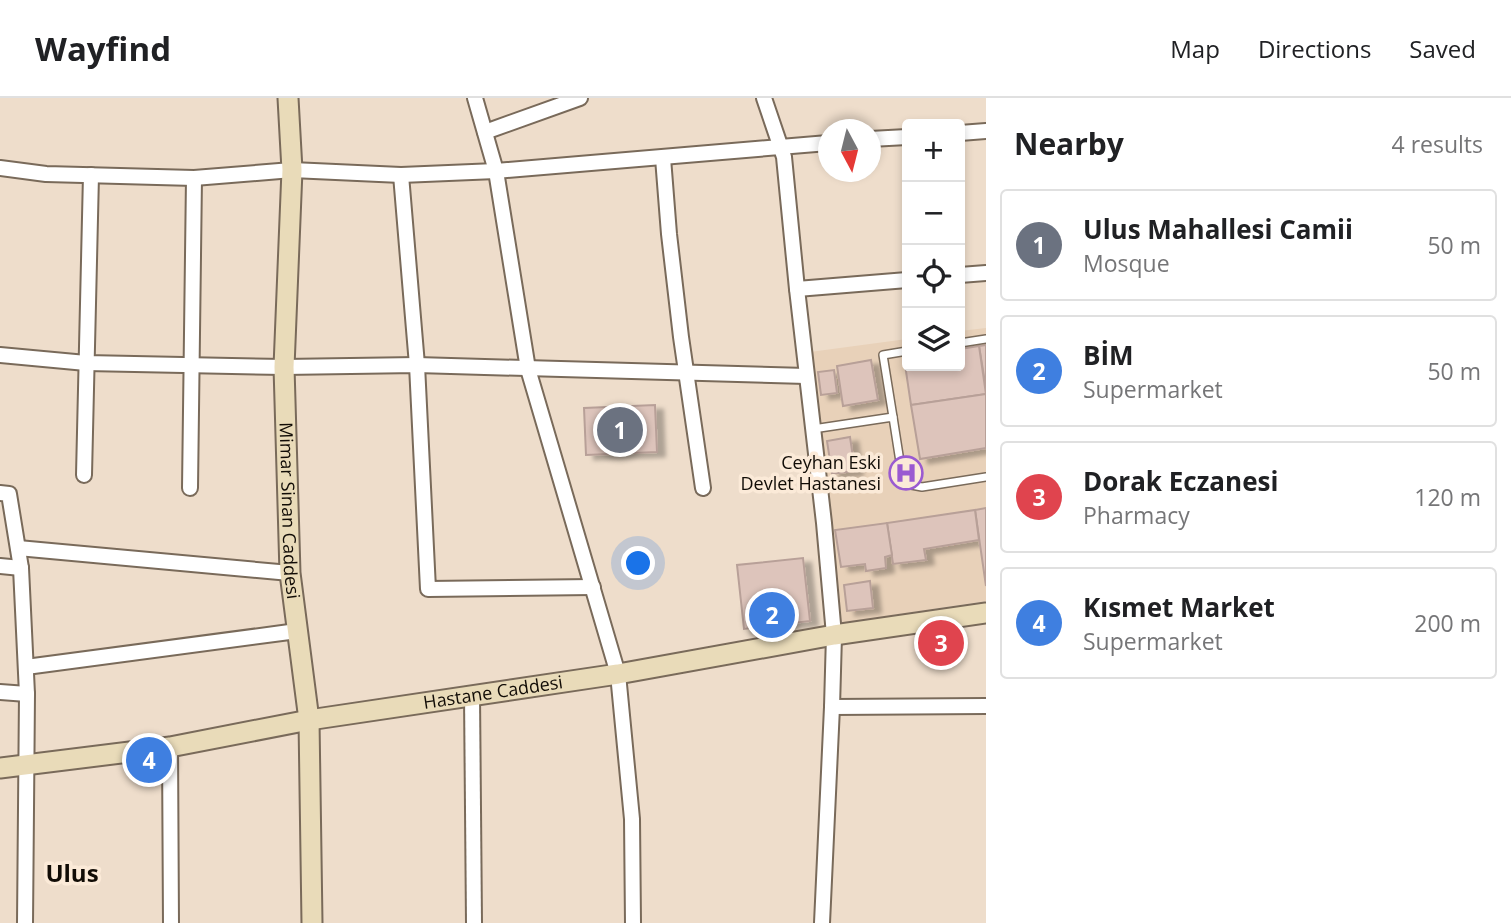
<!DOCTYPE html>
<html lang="en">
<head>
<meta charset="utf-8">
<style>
	body { margin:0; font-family:"Open Sans",sans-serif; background:#f2f2f2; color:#202124 }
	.controls { position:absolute; right:21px; top:21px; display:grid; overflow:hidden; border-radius:7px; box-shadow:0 4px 10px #0003 }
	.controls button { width:63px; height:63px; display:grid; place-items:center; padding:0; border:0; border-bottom:2px solid #e0e0e0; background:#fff; color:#202124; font:35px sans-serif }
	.compass { position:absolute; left:818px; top:21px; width:63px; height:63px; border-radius:50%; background:#fff; box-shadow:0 4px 10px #0003; rotate:173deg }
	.you { position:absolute; left:639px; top:466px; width:24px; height:24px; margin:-18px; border:5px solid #fff; border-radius:50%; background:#1a73e8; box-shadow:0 0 0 10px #1a73e833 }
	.badge { display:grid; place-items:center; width:46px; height:46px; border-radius:50%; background:#9a5ad1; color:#fff; font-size:23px; font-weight:700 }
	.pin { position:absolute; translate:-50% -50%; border:4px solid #fff; box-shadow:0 2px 7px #0006 }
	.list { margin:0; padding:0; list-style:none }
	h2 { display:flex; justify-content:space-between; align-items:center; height:91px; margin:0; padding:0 28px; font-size:30px }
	h2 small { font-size:23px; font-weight:400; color:#757577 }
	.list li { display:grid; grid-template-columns:46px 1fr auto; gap:21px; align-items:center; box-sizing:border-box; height:112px; margin:0 14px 14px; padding:0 14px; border:2px solid #e0e0e0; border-radius:7px }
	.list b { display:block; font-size:26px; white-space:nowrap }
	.list p { margin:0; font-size:23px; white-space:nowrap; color:#757577 }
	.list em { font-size:23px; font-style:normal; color:#757577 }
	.icon { flex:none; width:38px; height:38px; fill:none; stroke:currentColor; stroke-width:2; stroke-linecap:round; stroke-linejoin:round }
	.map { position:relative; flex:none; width:986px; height:825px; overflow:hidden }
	header { display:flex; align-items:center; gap:42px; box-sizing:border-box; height:98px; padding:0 35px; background:#fff; border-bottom:2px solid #e0e0e0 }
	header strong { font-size:33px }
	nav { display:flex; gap:38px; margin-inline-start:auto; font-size:24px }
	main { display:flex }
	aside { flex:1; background:#fff }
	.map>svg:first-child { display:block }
	.built { fill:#e8d1b9 }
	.building { fill:#ddc4bb; stroke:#b8a098; stroke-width:2; filter:url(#shadow) }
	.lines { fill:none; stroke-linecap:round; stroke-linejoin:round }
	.lane-casing { stroke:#796a5a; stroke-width:10 }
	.street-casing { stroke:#796a5a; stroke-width:18 }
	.secondary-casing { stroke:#796a5a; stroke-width:23 }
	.lane { stroke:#fff; stroke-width:7 }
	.street { stroke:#fff; stroke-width:14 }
	.secondary { stroke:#e9dbb9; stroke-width:19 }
	.labels { text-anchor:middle; stroke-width:7; stroke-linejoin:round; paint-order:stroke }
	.poi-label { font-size:18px; fill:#110c06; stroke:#fbead8; text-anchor:end }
	.street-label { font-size:18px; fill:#110c06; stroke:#fbead8 }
	.district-label { font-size:24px; font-weight:bold; fill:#110c06; stroke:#fbead8 }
</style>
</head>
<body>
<header>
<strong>Wayfind</strong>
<nav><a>Map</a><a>Directions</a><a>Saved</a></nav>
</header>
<main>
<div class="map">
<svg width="986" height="825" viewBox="0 0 986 825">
	<defs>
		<filter id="shadow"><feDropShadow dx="8" dy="4.5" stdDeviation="2" flood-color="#0004"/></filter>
	</defs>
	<rect width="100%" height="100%" fill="#eeddcb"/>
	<path class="built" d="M986,230V503L840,525L830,411L810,254L907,241V268H960V233Z"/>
	<g class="building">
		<path d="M986,247V291L979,248Z"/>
		<path d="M979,248L986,296L911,307L904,260L907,259V268H960V251Z"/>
		<path d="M871,262L878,302L843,308L837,268Z"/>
		<path d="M834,272L837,295L821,297L818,274Z"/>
		<path d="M986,296V350L920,361L911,307Z"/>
		<path d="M655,307L657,354L586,357L584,310Z"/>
		<path d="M850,339L855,373L832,376L827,343Z"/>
		<path d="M986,410V488L975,412Z"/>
		<path d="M975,412L979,442L924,451L926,462L893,466L887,425Z"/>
		<path d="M887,425L892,457L885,459L886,470L866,473L865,466L841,469L835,432Z"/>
		<path d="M803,460L810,523L744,531L737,467Z"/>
		<path d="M870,483L873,510L847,513L844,487Z"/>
	</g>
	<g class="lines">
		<defs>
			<g id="lane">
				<path d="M960,245L986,241"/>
				<path d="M893,319L883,257L907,253"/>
				<path d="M813,331L893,319L903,383L906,386L922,389L986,379"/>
			</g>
			<g id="street">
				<path d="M475,0L496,73L528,271L618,576L632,721L633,825"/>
				<path d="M764,0L784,59L797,191L824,425L834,537L832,609L822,825"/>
				<path d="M485,34L580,0"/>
				<path d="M960,35L986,33"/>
				<path d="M870,41L907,39"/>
				<path d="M663,60L669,136L681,239L703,390"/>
				<path d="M0,70L46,76L194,80L292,72L401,77L496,73L828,45"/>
				<path d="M401,77L417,267L428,491L593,489"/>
				<path d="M960,177L986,175"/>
				<path d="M797,191L907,182"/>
				<path d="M0,257L86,265L284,269L417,267L806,278"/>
				<path d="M84,377L91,77"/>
				<path d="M190,390L194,80"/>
				<path d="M0,395L9,396L21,470L27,596L25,825"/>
				<path d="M18,450L290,475"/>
				<path d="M0,468L21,470"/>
				<path d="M26,569L297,533"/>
				<path d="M0,594L27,596"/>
				<path d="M472,597L474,825"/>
				<path d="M832,609L986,608"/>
				<path d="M170,649L171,825"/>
			</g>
			<g id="secondary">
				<path id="s1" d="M288,0L292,72L284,269L290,475L309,622L312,825"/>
				<path id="s2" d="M0,670L170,649L309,622L618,576L834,537L986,515"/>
			</g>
		</defs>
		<use href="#lane" class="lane-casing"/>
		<use href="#street" class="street-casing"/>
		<use href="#secondary" class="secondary-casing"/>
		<use href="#lane" class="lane"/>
		<use href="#street" class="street"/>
		<use href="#secondary" class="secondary"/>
	</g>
	<defs>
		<symbol id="hospital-ring" viewBox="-11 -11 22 22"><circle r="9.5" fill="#fbead8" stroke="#9a5ad1" stroke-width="1.5"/><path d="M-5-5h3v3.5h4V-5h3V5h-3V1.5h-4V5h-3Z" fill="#9a5ad1"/></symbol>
	</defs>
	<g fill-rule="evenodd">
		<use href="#hospital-ring" x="887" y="356" width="38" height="38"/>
	</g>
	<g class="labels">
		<g class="poi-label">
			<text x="881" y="371">Ceyhan Eski<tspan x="881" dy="21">Devlet Hastanesi</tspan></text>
		</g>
		<g class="street-label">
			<text dy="6" stroke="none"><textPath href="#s1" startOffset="413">Mimar Sinan Caddesi</textPath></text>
			<text dy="6" stroke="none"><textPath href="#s2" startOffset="499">Hastane Caddesi</textPath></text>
		</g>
		<g class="district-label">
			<text x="72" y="784">Ulus</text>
		</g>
	</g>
</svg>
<div class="controls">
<button>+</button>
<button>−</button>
<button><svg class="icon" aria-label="locate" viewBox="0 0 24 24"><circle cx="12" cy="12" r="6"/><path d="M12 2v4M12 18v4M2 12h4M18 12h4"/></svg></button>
<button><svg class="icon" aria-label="layers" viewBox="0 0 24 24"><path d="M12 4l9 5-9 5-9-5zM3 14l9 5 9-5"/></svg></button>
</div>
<svg class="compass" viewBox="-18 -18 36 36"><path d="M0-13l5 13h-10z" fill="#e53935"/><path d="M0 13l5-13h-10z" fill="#757577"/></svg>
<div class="you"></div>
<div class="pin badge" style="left:620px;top:332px;background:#6b7280">1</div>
<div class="pin badge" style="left:772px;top:517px;background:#3f7fe0">2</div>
<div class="pin badge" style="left:941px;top:545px;background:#e0444e">3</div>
<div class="pin badge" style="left:149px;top:662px;background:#3f7fe0">4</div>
</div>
<aside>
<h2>Nearby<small>4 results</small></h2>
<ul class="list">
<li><span class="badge" style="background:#6b7280">1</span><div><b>Ulus Mahallesi Camii</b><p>Mosque</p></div><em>50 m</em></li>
<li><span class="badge" style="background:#3f7fe0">2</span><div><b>BİM</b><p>Supermarket</p></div><em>50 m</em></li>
<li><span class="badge" style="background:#e0444e">3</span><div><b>Dorak Eczanesi</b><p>Pharmacy</p></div><em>120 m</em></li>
<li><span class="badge" style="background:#3f7fe0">4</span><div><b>Kısmet Market</b><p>Supermarket</p></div><em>200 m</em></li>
</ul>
</aside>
</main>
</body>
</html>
